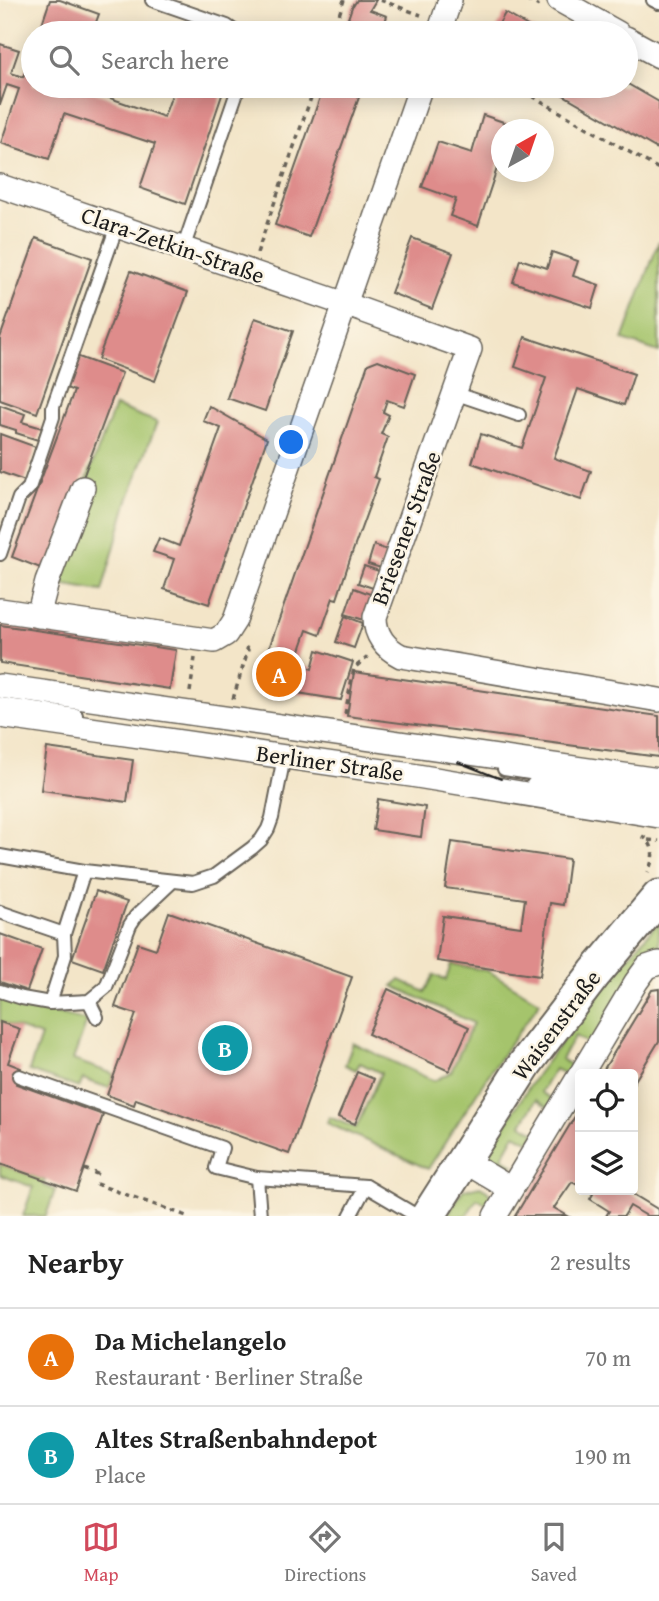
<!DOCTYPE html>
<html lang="en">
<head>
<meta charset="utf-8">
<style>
	body { margin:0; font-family:"Gentium Book Plus",serif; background:#f6f6f6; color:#222 }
	.controls { position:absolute; right:21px; bottom:21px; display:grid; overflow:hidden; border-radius:7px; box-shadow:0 4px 18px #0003 }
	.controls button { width:63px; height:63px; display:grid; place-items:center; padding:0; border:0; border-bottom:2px solid #e0e0e0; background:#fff; color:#222; font:35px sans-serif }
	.compass { position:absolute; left:491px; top:119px; width:63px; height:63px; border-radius:50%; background:#fff; box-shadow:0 4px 18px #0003; rotate:40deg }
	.you { position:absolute; left:292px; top:443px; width:24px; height:24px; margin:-18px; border:5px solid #fff; border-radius:50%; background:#1a73e8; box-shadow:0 0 0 10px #1a73e833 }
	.badge { display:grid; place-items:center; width:46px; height:46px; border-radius:50%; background:#d1495b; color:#fff; font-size:23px; font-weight:700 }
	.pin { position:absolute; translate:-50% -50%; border:4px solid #fff; box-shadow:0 2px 7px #0006 }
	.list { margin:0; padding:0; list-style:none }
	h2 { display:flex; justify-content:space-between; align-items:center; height:91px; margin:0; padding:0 28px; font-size:30px }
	h2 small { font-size:23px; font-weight:400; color:#767676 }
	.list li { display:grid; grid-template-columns:46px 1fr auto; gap:21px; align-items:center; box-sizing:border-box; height:98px; padding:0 28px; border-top:2px solid #e0e0e0 }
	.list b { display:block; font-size:26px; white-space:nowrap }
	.list p { margin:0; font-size:23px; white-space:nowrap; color:#767676 }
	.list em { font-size:23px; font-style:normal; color:#767676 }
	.icon { flex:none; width:38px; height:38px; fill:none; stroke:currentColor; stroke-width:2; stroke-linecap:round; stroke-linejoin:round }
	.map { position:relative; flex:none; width:659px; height:1216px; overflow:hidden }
	.search { position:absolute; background:#fff; box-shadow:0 4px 18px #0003; left:21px; right:21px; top:21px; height:77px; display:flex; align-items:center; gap:18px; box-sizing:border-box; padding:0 24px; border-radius:38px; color:#767676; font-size:26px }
	.sheet { height:287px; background:#fff }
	nav { display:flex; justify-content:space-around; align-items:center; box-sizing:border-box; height:98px; border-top:2px solid #e0e0e0; background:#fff; font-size:19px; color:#767676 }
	nav a { display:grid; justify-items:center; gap:4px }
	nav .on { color:#d1495b }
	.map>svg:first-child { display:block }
	.green { fill:#a5c46c; stroke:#607044; stroke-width:2 }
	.building { fill:#de8c8b }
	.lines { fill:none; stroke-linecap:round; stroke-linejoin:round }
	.lane-casing { stroke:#676258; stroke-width:16 }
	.street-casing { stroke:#676258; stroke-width:26 }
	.secondary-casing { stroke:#676258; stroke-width:37 }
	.path { stroke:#676258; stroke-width:3.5; stroke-dasharray:5 5; stroke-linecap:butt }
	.lane { stroke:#fff; stroke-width:12 }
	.street { stroke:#fff; stroke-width:23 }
	.secondary { stroke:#fff; stroke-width:33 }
	.tram { stroke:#1c1c1c; stroke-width:2 }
	.labels { text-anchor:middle; stroke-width:5; stroke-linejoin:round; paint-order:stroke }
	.street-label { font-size:23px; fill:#1c1c1c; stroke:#fcf5e5 }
</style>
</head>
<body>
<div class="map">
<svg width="659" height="1216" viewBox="0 0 659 1216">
	<rect width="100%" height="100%" fill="#fcf5e5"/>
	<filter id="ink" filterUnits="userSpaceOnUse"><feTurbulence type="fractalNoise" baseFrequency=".0143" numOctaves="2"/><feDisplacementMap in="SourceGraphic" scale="14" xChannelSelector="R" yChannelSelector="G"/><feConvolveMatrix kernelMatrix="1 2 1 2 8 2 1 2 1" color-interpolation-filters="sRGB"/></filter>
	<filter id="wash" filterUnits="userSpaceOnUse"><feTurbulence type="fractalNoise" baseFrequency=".00686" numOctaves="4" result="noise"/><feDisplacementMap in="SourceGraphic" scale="28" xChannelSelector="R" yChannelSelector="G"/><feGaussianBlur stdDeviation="1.57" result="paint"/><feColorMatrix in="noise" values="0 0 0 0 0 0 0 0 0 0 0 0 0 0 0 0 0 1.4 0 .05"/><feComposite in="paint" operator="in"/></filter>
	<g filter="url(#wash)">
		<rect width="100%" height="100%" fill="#f3e5c8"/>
		<g class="green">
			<path d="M659,241V352L623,340Z"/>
			<path d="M115,406L157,422L127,503L102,591L47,582Z"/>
			<path d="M659,921V955L590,1045L575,1036L561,1059L575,1068L570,1077L555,1069L541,1092L555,1101L550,1109L536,1100L522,1124L536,1133L530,1142L515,1134L502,1157L514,1165C499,1175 493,1166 488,1152L537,1074L610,979Z"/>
			<path d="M451,964L488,971L540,1002L493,1068L428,1169L327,1123L329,1117L356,1128L381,1073L360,1063L356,1070L345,1065L353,1043L434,1081L451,1072L473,1023L393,986L400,980L425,992L434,975L446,980Z"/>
			<path d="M0,998L87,1021L73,1060L114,1074L109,1088L83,1079L79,1088L29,1071L41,1036L0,1022Z"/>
			<path d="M0,1164L45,1180L43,1185L55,1190L46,1216H23L33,1187L0,1175Z"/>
			<path d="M480,1186C490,1191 492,1197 492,1207L477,1199L466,1216H447L463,1190Z"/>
		</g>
		<g id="blocks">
			<g class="building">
				<path d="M50,0H60L99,14L92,33H39Z"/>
				<path d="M357,0H376L370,10L387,16L381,33H343L353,4L354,5Z"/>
				<path d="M505,13L540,33H494Z"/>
				<path d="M0,44L19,50L11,73L23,77L33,50V86H76L164,117L175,86H225L185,204L140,188L155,144L64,114L49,159L1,143L19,89L7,85L0,105Z"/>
				<path d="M626,83L659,102V150L548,86H626Z"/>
				<path d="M324,86H363L309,237L275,225Z"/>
				<path d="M483,115L512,125L511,130H501V156L478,226L450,216L456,199L422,187L438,142L472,153Z"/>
				<path d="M36,238L92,258L37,413L0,400V338Z"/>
				<path d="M412,238L453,253L432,309L391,293Z"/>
				<path d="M552,252L578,261L573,276L599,285L592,308L513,282L520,259L547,268Z"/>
				<path d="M131,271L188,292L155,381L98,359Z"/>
				<path d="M255,318L293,331L265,411L227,398Z"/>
				<path d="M525,337L634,374L624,405L578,389L554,458L591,471L581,500L472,463L481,434L522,448L546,378L515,367Z"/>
				<path d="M76,356L122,373L48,571L12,557L74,391L64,387Z"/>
				<path d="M378,360L415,374L404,406L387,400L383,412L389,415L381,434L388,437L374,477L379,479L350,559L337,599L333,598L320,635L307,630L297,659L303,666L312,669L317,650L353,662L341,700L262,687L258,680L368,364Z"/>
				<path d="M0,405L25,414L22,422L42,428L38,440L16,433V430L0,425Z"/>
				<path d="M209,406L267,439L209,604L164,589L174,559L153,552L159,538L179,546L221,428L203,421Z"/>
				<path d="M0,434L36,447L25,481L0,472Z"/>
				<path d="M374,545L387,550L381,568L368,564Z"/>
				<path d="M364,566L379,571L373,588L358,583Z"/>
				<path d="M354,588L373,595L364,620L345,614Z"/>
				<path d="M345,616L363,623L354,648L336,642Z"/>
				<path d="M0,625L176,650L170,689L0,663Z"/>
				<path d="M354,672L659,716V757L347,716Z"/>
				<path d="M47,748L133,760L127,802L41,790Z"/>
				<path d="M378,799L425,807L421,837L373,830Z"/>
				<path d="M452,842L569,859L563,905L550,903L540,976L437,961L443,916L521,927L525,899L445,888Z"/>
				<path d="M96,891L127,902L103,970L72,959Z"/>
				<path d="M169,912L352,977L289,1154L136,1099L134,1105L107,1095L136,1014L115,1007L138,943L156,949Z"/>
				<path d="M0,934L42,949L27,991L0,982Z"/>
				<path d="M388,989L469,1027L449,1071L368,1034Z"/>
				<path d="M659,989V1041L633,1084V1074H601L652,990Z"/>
				<path d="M0,1022L20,1029L8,1063L21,1068L16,1084L103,1115L76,1191L0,1164Z"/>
				<path d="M357,1072L374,1079L355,1124L338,1117Z"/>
				<path d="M580,1108V1186L572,1182L554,1208L568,1216H515Z"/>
				<path d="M587,1190H626L659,1210V1216H647L630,1206L624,1216H606L609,1211L590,1199L593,1194Z"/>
			</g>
		</g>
	</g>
	<g filter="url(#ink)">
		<use href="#blocks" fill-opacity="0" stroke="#676258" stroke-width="2"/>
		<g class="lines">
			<defs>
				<g id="lane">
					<path d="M152,0L227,26L237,33"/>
					<path d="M653,0L659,3"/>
					<path d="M183,249L239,86"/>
					<path d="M454,393L519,415"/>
					<path d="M0,554L19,498L29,488L53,417V407L117,226"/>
					<path d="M0,704L76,715"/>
					<path d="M504,769L659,793"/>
					<path d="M533,784L659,803"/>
					<path d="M0,856L84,871"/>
					<path d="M0,912L64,934"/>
					<path d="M0,991L22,998L50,1003L89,1001L106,987L130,925L136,916L173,881"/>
					<path d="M89,1001L97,1017"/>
					<path d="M50,1003L65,956L64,934L84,871L193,883L214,876L252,848L261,840L268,829L272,818L284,757"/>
					<path d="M19,1076L222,1148L216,1168L257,1178L366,1186L417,1216"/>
					<path d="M257,1178L260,1216"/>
					<path d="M350,1216L366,1186"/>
				</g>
				<g id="street">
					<path d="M559,0L618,33"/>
					<path d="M439,33L450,0"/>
					<path d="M626,38L659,56"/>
					<path d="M0,186L345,304L470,349L375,617C375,635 385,648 401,656L659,700"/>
					<path d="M0,610L214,641L226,634L235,620L421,86"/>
					<path d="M38,616L47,582L83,488"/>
					<path d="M0,686L659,780"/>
					<path d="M0,716L411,775L659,816"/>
					<path d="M581,1074L636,982L647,967L659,963"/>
					<path d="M464,1161L511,1189"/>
					<path d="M495,1216L580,1075"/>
				</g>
				<path id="secondary" d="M428,1216L525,1064L595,973L659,897"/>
			</defs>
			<use href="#lane" class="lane-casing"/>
			<use href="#street" class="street-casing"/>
			<use href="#secondary" class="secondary-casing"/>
			<g class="path">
				<path d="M380,0L421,15"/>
				<path d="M527,0L539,6"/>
				<path d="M333,33L344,0"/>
				<path d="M515,86L659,169"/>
				<path d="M257,253L315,86"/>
				<path d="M190,692L195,658"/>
				<path d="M233,699L248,650L243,644"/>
				<path d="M345,714L354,668L368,657"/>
				<path d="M642,836C656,845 654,858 648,872"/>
				<path d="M648,840L659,841"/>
				<path d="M84,1169L100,1175"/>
				<path d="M96,1184L187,1216"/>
			</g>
			<use href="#lane" class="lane"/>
			<use href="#street" class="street"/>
			<use href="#secondary" class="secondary"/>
			<path class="tram" d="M458,762L501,779"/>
		</g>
	</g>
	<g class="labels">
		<g class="street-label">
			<text transform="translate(173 245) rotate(19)" y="8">Clara-Zetkin-Straße</text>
			<text transform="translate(406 528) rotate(-70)" y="8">Briesener Straße</text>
			<text transform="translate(330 763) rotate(8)" y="8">Berliner Straße</text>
			<text transform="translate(556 1025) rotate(-53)" y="8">Waisenstraße</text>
		</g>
	</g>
</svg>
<div class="controls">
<button><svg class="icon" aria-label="locate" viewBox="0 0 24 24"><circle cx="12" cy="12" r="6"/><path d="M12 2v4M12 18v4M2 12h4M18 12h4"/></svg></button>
<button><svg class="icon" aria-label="layers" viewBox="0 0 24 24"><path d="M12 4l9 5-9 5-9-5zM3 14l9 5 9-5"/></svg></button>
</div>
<svg class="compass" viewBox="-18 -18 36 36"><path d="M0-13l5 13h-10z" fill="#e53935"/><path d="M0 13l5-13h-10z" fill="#767676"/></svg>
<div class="you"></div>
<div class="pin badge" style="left:279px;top:674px;background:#e8710a">A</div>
<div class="pin badge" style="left:225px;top:1048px;background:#0f9aa8">B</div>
<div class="search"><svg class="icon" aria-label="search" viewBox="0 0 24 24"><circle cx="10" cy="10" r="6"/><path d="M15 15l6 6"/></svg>Search here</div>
</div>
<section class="sheet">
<h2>Nearby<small>2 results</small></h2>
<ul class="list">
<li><span class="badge" style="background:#e8710a">A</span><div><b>Da Michelangelo</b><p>Restaurant · Berliner Straße</p></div><em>70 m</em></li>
<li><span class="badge" style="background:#0f9aa8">B</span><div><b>Altes Straßenbahndepot</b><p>Place</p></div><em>190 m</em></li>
</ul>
</section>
<nav>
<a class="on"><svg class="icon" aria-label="map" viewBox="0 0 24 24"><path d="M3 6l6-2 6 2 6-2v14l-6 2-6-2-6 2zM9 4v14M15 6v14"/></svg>Map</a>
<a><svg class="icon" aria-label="directions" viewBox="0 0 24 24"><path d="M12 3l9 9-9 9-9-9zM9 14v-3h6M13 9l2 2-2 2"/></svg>Directions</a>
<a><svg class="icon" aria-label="saved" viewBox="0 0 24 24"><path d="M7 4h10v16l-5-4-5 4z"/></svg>Saved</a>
</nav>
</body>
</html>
